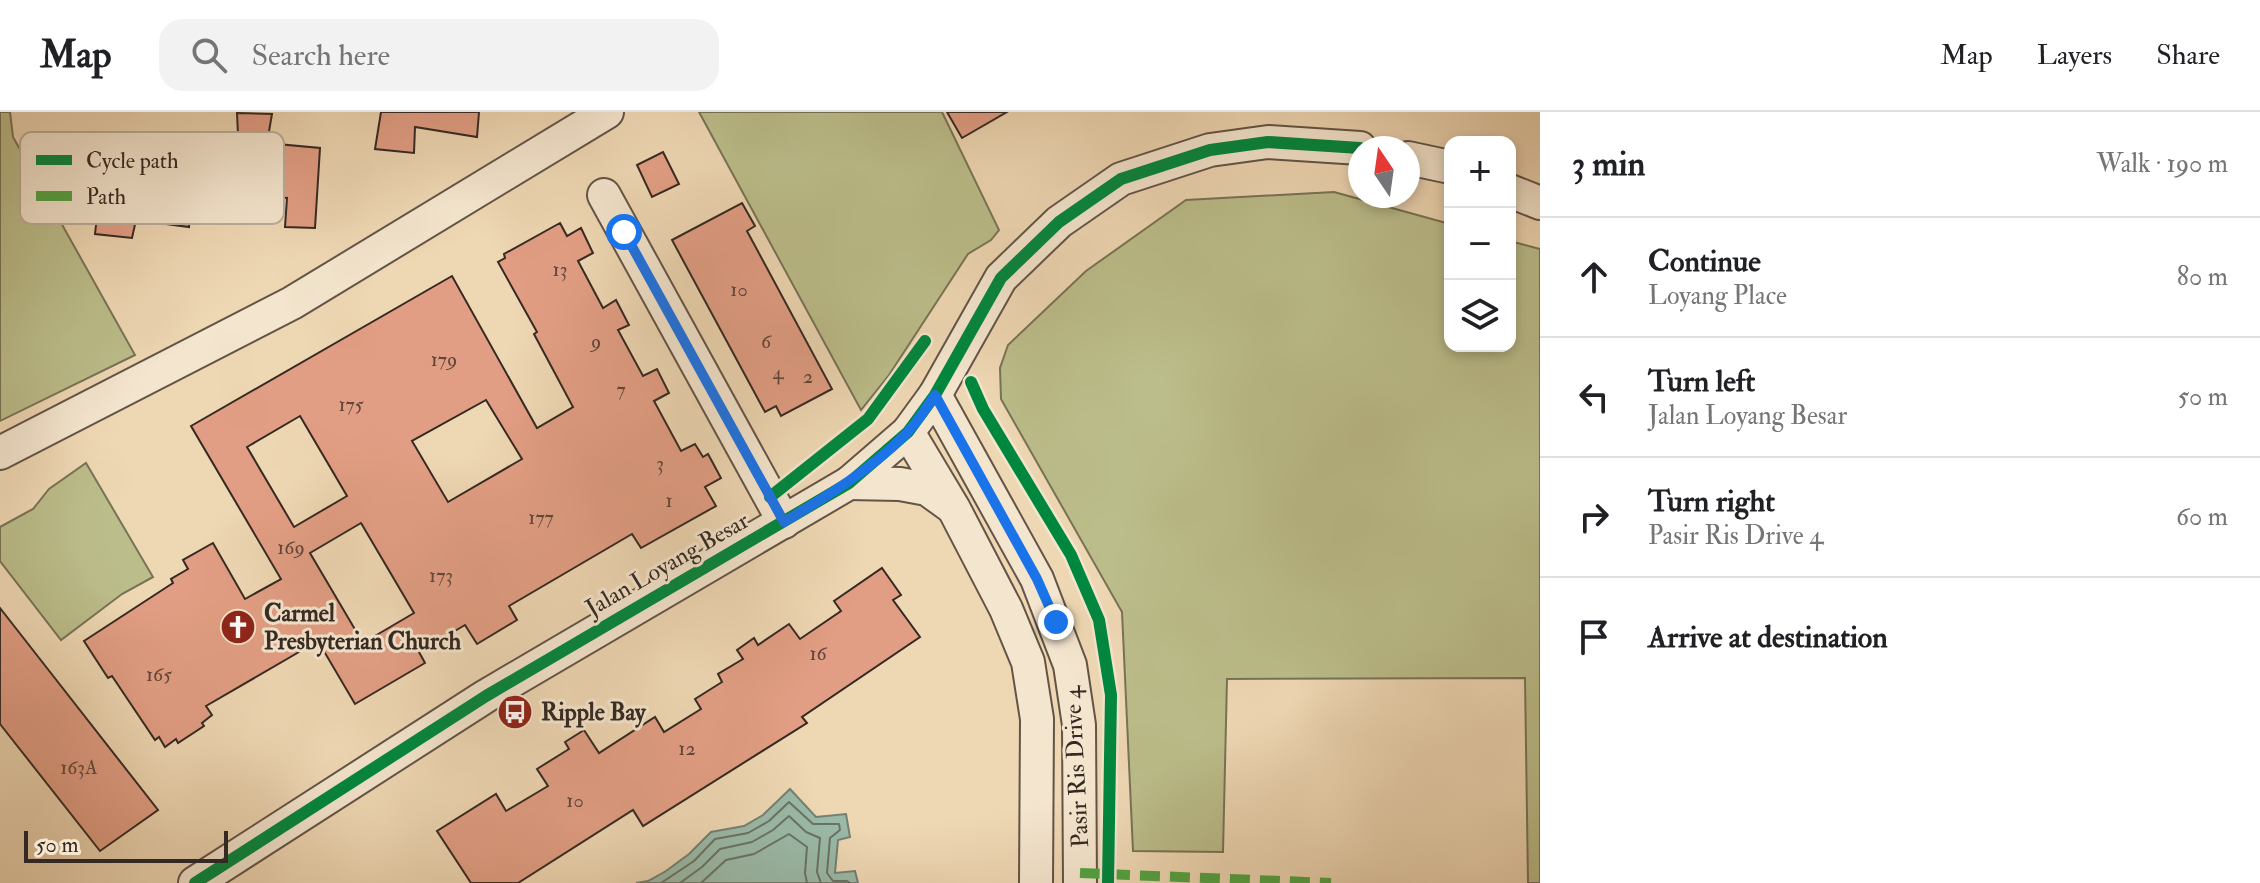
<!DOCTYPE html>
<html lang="en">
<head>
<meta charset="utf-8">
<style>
	body { margin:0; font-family:"IM FELL Double Pica",serif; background:#f2f2f2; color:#202124 }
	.controls { position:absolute; right:24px; top:24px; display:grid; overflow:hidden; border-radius:16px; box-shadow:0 4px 12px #0003 }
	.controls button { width:72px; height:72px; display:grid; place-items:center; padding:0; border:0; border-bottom:2px solid #e0e0e0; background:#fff; color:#202124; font:40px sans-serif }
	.compass { position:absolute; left:1348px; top:24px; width:72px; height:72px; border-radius:50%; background:#fff; box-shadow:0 4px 12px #0003; rotate:347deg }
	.scale { position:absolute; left:24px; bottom:20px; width:204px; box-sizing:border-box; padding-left:8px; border:4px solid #352923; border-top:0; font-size:22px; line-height:28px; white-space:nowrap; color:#352923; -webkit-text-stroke:6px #f4e5ce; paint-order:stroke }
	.stop { position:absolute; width:24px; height:24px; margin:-18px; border:6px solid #1a73e8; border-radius:50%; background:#fff }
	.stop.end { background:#1a73e8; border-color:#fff; box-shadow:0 2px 8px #0008 }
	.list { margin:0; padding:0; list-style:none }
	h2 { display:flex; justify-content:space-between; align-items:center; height:104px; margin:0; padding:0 32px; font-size:34px }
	h2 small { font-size:26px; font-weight:400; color:#757577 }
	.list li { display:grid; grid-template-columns:52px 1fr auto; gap:24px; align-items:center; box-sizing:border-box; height:120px; padding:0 32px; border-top:2px solid #e0e0e0 }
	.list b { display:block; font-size:30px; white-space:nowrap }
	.list p { margin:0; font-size:26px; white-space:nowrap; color:#757577 }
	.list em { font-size:26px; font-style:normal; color:#757577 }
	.icon { flex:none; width:44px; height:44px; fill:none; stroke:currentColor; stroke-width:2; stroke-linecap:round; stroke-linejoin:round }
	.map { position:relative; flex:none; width:1540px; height:771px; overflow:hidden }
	header { display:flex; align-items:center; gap:48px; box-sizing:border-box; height:112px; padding:0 40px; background:#fff; border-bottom:2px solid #e0e0e0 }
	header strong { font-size:38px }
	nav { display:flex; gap:44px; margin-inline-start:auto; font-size:28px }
	.search { width:560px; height:72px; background:#f2f2f2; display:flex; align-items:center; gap:20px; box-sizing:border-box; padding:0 28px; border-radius:24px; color:#757577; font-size:30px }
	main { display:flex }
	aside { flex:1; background:#fff }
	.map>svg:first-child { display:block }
	.green { fill:#bbbd8a; stroke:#787356; stroke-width:2 }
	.water { fill:#9abaa8; stroke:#728073; stroke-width:2 }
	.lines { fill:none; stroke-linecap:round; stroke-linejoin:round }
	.shore { stroke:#687266; stroke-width:2 }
	.building { fill:#e29e84; stroke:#352923; stroke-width:2; fill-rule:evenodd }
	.minor-casing { stroke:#635447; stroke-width:36 }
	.minor { stroke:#f4e5ce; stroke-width:32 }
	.quiet { stroke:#53a342; stroke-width:10; stroke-dasharray:20 10; stroke-linecap:butt }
	.cycleway-casing { stroke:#f4e5ce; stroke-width:17 }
	.cycleway { stroke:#00873e; stroke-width:12 }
	.route { stroke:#1a73e8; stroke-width:10 }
	.labels { text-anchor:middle; stroke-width:6; stroke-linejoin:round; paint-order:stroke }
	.number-label { font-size:20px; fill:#60463b }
	.street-label { font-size:24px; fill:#352923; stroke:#f4e5ce }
	.poi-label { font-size:24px; font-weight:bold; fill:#352923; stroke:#f4e5ce; text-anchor:start }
	.key { fill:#f4e5ce; stroke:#bbad9b; stroke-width:2 }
	.key-label { font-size:22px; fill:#352923 }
</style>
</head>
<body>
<header>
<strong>Map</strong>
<div class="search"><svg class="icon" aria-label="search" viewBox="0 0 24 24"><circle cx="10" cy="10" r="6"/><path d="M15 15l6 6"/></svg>Search here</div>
<nav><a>Map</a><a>Layers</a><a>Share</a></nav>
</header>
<main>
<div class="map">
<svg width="1540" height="771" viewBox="0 0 1540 771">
	<rect width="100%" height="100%" fill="#eed7b3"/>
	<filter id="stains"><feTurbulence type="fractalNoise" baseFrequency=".0025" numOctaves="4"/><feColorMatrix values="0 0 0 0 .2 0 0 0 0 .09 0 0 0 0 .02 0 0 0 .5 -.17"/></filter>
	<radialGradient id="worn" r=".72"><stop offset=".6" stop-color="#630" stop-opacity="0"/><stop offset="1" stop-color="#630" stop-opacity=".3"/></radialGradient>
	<g class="green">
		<path d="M0,0H10L13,25L135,243L0,309Z"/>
		<path d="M699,0H942L999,118L991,128L968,142L889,263L861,298Z"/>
		<path d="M1334,80L1450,112V234H1510V129L1540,137V771H1528L1525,566L1227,567L1223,740L1133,739L1122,500L1001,287L1000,256L1008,233L1086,159L1186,88Z"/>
		<path d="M86,351L153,465L122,482L61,528L0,449V415L33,397L49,377Z"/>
	</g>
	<path class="water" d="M790,677L816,705L846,702L850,725L838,728L835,761L855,759L858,771H636L648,769L666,759L689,742L711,720L744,714L763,703Z"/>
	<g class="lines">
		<g class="shore">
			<path d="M661,771L694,749L715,727L748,721L769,709L789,690L813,712H839L840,718L830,726L827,761L833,769H847L850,771"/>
			<path d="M680,771L702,755L720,737L752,730L773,718L789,704L806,720L820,726L817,760L821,771"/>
			<path d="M701,771L726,748L754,742L789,722L807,735L805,761L807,771"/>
		</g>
	</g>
	<g class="building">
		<path d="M381,0H479L477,25L415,15L414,41L375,37Z"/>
		<path d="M947,0H1007L962,26Z"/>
		<path d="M237,1L272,2L267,31L320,36L315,116L285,115L287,86L191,80L189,115L136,108L132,126L95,122L105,30L157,34L159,24L194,26L193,42L239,44Z"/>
		<path d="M663,40L679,72L652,85L637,53Z"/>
		<path d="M742,91L755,114L747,119L832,277L781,304L776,294L765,300L672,128Z"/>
		<path d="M560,111L567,124L581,116L593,141L578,149L603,196L616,188L629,213L618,218L643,264L657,257L669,281L654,289L681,339L695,332L703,345L708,342L721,366L705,375L716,394L641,436L632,422L509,494L517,508L477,532L465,513L419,540L425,551L355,592L318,529L206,594L212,603L202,611L204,614L178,631L176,627L165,635L159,625L155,628L112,564L108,566L84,529L173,471L171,467L188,457L183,448L213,431L245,487L281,467L191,314L452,164L537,316L573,295L534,222L537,220L498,150L505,146L504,142ZM486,288L522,347L448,390L412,329ZM300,304L347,384L294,415L247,335ZM361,411L414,501L363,531L310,441Z"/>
		<path d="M882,456L901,483L893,488L920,525L802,605L807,611L643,714L633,698L518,771H471L437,719L496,682L506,699L548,674L537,657L569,637L565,630L584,618L599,641L655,605L664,620L701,597L695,587L722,570L718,562L743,547L737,538L754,526L758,533L789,512L800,527L841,499L834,489Z"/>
		<path d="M0,496L158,698L100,739L0,612Z"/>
	</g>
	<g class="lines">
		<defs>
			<g id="minor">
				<path d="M1408,46L1450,55"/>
				<path d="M1510,79L1540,91"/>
				<path d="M604,83L784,410"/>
				<path d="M935,283L1037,467L1070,553L1079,613L1080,771"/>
				<path d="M908,320L954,397L1006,497L1028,550L1037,607L1036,771"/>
				<path d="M0,341L292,191L607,0"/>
				<path d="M849,371L900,372L927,377L952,395"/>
				<path d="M195,771L486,584L849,371L908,320L935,283L1001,166L1059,110L1121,67L1210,38L1268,30L1360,36"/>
			</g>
		</defs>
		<use href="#minor" class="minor-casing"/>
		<use href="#minor" class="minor"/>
		<path class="quiet" d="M1080,761L1331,771"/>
		<defs>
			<g id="cycleway">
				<path d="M971,270L983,297L1071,443L1099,508L1111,583L1108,771"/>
				<path d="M770,385L868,307L925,229"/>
				<path d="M195,771L486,584L849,371L908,320L935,283L1001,166L1059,110L1121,67L1210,38L1268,30L1360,36"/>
			</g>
		</defs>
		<use href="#cycleway" class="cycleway-casing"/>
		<use href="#cycleway" class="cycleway"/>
	</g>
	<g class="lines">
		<path class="route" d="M624,120L784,410C827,384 869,359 905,323C917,311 926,296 935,283L1037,467L1056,510"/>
	</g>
	<defs>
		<symbol id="church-disc" viewBox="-11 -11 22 22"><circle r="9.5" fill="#8f2418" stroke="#f4e5ce"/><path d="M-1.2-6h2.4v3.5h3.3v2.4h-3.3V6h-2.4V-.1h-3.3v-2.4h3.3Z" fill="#fff"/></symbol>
		<symbol id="bus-disc" viewBox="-11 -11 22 22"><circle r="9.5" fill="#8f2418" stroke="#f4e5ce"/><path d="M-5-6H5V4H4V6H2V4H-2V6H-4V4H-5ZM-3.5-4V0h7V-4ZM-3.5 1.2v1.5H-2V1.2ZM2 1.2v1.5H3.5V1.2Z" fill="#fff"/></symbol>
	</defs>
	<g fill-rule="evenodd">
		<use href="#church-disc" x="218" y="495" width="40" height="40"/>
		<use href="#bus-disc" x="495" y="580" width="40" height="40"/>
	</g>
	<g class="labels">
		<g class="number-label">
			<text x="560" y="164">13</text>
			<text x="739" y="184">10</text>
			<text x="596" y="236">9</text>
			<text x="766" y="236">6</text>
			<text x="444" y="254">179</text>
			<text x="778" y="267">4</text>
			<text x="808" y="271">2</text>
			<text x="621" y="284">7</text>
			<text x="351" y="299">175</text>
			<text x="660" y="358">3</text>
			<text x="669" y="395">1</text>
			<text x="541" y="412">177</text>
			<text x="291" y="442">169</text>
			<text x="441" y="470">173</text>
			<text x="818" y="548">16</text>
			<text x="159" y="569">165</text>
			<text x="687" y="643">12</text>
			<text x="79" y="662">163A</text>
			<text x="575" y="695">10</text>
		</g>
		<g class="street-label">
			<text transform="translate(667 452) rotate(-30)" y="8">Jalan Loyang Besar</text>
			<text transform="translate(1076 655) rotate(-93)" y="8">Pasir Ris Drive 4</text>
		</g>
		<g class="poi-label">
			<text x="264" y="509">Carmel<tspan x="264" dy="28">Presbyterian Church</tspan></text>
			<text x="541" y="608">Ripple Bay</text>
		</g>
	</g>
	<rect x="20" y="20" width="264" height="92" rx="12" class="key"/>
	<rect x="36" y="43" width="36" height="10" fill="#00873e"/>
	<rect x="36" y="79" width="36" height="10" fill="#53a342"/>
	<g class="key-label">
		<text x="86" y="56">Cycle path</text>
		<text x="86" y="92">Path</text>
	</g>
	<rect width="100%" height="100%" filter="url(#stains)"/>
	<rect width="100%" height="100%" fill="url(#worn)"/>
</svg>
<div class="controls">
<button>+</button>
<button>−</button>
<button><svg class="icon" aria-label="layers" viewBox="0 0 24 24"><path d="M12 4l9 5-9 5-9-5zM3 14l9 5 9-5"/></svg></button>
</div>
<svg class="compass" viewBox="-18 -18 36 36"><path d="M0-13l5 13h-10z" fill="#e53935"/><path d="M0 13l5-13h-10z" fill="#757577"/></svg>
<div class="scale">50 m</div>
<div class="stop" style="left:624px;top:120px"></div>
<div class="stop end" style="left:1056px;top:510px"></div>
</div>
<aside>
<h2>3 min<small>Walk · 190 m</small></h2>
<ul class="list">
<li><svg class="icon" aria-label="ahead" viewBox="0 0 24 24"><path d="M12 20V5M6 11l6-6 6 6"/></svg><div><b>Continue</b><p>Loyang Place</p></div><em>80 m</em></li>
<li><svg class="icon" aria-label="left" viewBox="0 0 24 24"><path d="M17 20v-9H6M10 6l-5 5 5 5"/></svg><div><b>Turn left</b><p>Jalan Loyang Besar</p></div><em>50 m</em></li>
<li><svg class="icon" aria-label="right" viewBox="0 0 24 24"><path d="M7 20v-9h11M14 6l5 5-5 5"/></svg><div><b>Turn right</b><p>Pasir Ris Drive 4</p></div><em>60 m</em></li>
<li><svg class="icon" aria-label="arrive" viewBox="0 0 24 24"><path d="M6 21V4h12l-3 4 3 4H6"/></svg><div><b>Arrive at destination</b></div></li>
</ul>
</aside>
</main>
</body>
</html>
